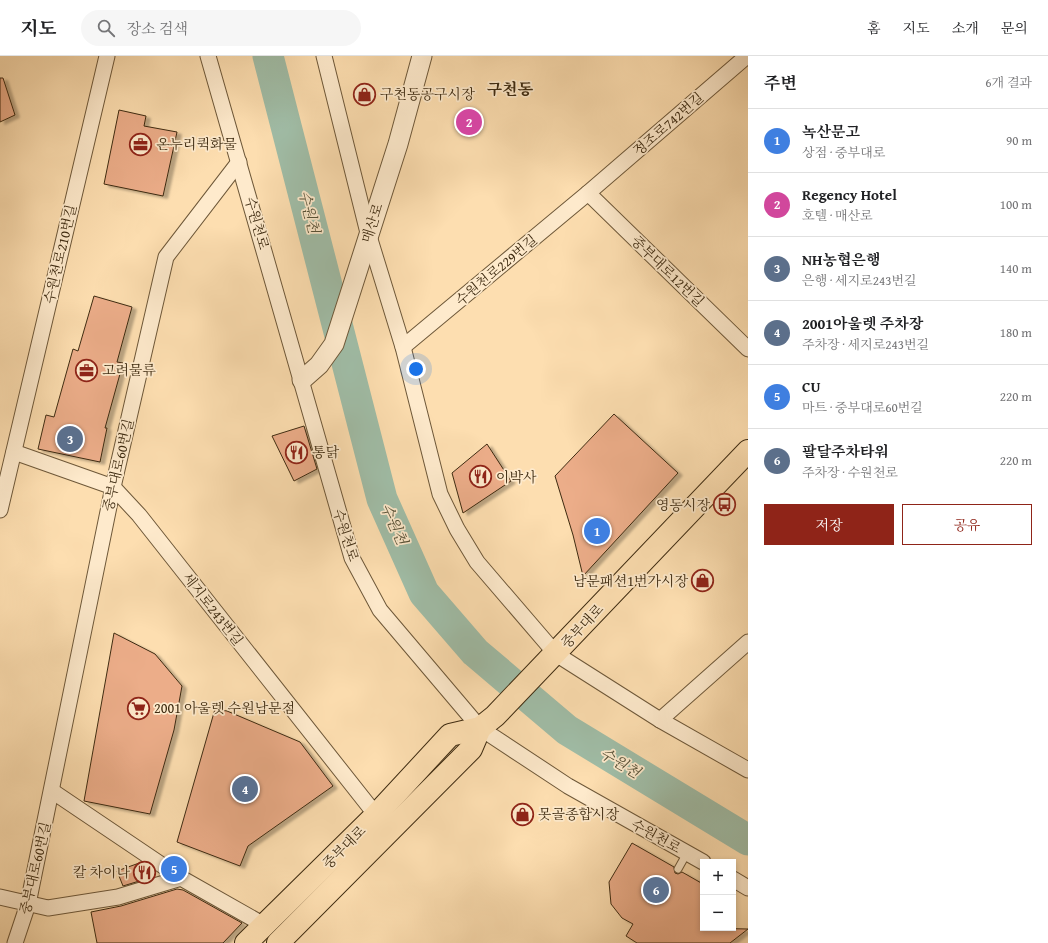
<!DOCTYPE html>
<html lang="ko">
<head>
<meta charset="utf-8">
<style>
	body { margin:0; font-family:"Gentium Book Plus","Noto Serif KR",serif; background:#f6f6f6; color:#202124 }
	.controls { position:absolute; right:12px; bottom:12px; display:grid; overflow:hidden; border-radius:0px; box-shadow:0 2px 6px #0003 }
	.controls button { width:36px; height:36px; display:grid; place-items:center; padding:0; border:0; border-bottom:1px solid #e0e0e0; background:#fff; color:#202124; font:20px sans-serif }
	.you { position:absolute; left:416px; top:313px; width:14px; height:14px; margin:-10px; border:3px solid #fff; border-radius:50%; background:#1a73e8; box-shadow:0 0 0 6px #1a73e833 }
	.badge { display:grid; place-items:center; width:26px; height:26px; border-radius:50%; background:#8f2418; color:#fff; font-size:13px; font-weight:700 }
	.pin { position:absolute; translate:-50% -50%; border:2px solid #fff; box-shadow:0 1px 4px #0006 }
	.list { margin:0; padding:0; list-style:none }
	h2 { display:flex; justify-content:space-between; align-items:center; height:52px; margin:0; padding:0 16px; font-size:17px }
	h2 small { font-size:13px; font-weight:400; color:#757577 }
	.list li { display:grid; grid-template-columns:26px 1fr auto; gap:12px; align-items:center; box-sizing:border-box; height:64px; padding:0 16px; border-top:1px solid #e0e0e0 }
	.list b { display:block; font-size:15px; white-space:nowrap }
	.list p { margin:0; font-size:13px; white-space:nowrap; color:#757577 }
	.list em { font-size:13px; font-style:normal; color:#757577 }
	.actions { display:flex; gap:8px; padding:12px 16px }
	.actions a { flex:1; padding:9px 0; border:1px solid #8f2418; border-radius:0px; text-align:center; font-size:14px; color:#8f2418 }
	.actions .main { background:#8f2418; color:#fff }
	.icon { flex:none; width:22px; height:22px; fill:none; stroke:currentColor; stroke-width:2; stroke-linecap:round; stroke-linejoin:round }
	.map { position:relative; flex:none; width:748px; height:887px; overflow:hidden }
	header { display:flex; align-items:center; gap:24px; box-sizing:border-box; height:56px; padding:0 20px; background:#fff; border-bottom:1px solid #e0e0e0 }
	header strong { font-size:19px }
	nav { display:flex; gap:22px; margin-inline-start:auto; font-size:14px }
	.search { width:280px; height:36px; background:#f6f6f6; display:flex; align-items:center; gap:10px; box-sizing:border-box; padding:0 14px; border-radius:22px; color:#757577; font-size:15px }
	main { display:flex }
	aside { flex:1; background:#fff }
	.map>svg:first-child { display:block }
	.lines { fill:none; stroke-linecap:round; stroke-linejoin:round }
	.river { stroke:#a0bda7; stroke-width:31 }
	.building { fill:#ecad89; stroke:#3e2b11; filter:url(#shadow) }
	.service-casing { stroke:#6e5839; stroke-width:9 }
	.minor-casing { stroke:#6e5839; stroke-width:17 }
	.tertiary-casing { stroke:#6e5839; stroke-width:21 }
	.primary-casing { stroke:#3e2b11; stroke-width:24 }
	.service { stroke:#feeacc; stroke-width:7 }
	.minor { stroke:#feeacc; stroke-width:15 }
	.tertiary { stroke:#feeacc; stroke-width:19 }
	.primary { stroke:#fddeb0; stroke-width:22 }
	.labels { text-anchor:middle; stroke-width:3.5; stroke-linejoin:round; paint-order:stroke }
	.poi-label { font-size:14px; fill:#3e2b11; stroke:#feeacc; text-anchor:start }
	.street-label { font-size:14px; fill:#3e2b11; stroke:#feeacc }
	.water-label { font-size:15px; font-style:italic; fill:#565036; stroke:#feeacc }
	.quarter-label { font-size:16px; font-weight:bold; fill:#3e2b11; stroke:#feeacc }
</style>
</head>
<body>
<header>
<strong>지도</strong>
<div class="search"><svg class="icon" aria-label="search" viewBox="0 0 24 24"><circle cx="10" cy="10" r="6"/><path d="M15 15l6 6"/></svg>장소 검색</div>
<nav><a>홈</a><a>지도</a><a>소개</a><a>문의</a></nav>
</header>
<main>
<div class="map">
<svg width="748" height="887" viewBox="0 0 748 887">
	<defs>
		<filter id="shadow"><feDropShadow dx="4.5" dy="2.5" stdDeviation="1" flood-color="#0004"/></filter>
	</defs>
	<rect width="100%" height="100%" fill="#fddeb0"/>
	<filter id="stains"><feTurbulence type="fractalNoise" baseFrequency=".005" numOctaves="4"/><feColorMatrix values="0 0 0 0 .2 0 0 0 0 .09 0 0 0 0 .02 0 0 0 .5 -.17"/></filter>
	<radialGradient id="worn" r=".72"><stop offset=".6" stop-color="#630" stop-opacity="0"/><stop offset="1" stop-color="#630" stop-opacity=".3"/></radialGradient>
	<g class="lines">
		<path class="river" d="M268,0L382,443L424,537L475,596L567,674L748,784"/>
	</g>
	<g class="building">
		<path d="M0,22H3L15,59L0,66Z"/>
		<path d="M119,54L146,60L144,70L177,76L163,140L104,128Z"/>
		<path d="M94,240L132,251L117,306L123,307L105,372H107L100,406L38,393L46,359L54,361L73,293L78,295Z"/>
		<path d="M614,358L678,417L583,520L573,479L555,420Z"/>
		<path d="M304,370L317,413L294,425L272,380Z"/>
		<path d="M487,388L511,425L463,457L452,417Z"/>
		<path d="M114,577L155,598L182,630L174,674L150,758L84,745Z"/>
		<path d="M215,653L227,655L300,686L333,730L248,790L240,810L177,786Z"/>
		<path d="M632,787L674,811L675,817L678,818L682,816L703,828V872L748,873L730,887H637L626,880L633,868L622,862L611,848L609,826Z"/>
		<path d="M142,806L150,814L149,822L123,830L117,815Z"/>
		<path d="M177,833L183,834L242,867L223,887H97L91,856L121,850Z"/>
	</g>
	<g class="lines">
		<defs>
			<path id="service" d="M678,813L687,797"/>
			<g id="minor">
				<path d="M208,0L352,502L380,554L480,672L568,730L703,806"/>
				<path d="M324,0L368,177L403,291L440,438L457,473L477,506L556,598L660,664L748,714"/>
				<path d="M588,137L748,293"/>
				<path d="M403,291L588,137L747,0"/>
				<path d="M14,396L113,431L139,459L376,759"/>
				<path d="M0,454L107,0"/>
				<path d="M660,664L748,586"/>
				<path d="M52,735L181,822"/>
				<path d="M733,823L748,832"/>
				<path d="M0,841L48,852L118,841L181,822L264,869"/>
				<path d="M15,887L28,848L113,431L166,201L239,106"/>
			</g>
			<path id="tertiary" d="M302,324L319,309L334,288L398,88L422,0"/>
			<g id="primary">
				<path d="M246,887L376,759L450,679L480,672L495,660L748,395"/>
				<path d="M278,887L471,693L480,672"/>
			</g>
		</defs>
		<use href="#service" class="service-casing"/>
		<use href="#minor" class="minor-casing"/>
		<use href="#tertiary" class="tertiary-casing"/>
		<use href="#primary" class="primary-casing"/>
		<use href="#service" class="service"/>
		<use href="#minor" class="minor"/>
		<use href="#tertiary" class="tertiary"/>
		<use href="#primary" class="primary"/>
	</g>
	<defs>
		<symbol id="shop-ring" viewBox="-11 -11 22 22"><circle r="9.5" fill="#feeacc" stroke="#8f2418" stroke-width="1.5"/><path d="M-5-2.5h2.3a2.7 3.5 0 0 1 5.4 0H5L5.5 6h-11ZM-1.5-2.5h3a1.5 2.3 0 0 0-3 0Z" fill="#8f2418"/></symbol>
		<symbol id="office-ring" viewBox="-11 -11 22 22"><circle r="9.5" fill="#feeacc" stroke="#8f2418" stroke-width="1.5"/><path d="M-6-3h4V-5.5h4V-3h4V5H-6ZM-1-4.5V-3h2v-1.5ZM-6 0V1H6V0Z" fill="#8f2418"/></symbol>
		<symbol id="restaurant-ring" viewBox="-11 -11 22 22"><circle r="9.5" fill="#feeacc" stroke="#8f2418" stroke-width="1.5"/><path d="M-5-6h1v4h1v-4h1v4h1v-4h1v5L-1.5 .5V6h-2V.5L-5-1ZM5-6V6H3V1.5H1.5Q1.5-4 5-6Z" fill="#8f2418"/></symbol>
		<symbol id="bus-ring" viewBox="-11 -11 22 22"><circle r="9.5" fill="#feeacc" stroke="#8f2418" stroke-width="1.5"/><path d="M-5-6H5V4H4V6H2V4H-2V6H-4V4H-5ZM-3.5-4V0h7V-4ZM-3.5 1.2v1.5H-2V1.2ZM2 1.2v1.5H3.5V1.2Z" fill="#8f2418"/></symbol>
		<symbol id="supermarket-ring" viewBox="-11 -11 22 22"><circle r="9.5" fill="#feeacc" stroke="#8f2418" stroke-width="1.5"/><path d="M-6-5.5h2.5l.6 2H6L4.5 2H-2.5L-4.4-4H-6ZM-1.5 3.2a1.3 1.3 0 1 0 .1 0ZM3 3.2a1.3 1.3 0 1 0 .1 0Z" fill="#8f2418"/></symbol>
	</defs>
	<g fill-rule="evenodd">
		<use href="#shop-ring" x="352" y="26" width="25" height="25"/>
		<use href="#office-ring" x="128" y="76" width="25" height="25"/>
		<use href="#office-ring" x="74" y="302" width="25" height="25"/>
		<use href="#restaurant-ring" x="284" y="384" width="25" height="25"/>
		<use href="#restaurant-ring" x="468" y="408" width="25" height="25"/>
		<use href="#bus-ring" x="712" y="436" width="25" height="25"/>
		<use href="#shop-ring" x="690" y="512" width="25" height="25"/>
		<use href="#supermarket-ring" x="126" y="640" width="25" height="25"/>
		<use href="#shop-ring" x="510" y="746" width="25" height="25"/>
		<use href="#restaurant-ring" x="132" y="804" width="25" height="25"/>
	</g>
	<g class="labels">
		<g class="poi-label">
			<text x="380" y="43">구천동공구시장</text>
			<text x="156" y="93">온누리퀵화물</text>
			<text x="102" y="319">고려물류</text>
			<text x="312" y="401">통닭</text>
			<text x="496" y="426">이박사</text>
			<text x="710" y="454" text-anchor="end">영동시장</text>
			<text x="688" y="530" text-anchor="end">남문패션1번가시장</text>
			<text x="154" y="657">2001 아울렛 수원남문점</text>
			<text x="538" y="763">못골종합시장</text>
			<text x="130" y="821" text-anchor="end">칼 차이나</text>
		</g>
		<g class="street-label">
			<text transform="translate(668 68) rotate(-41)" y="5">정조로742번길</text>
			<text transform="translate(257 167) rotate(74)" y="5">수원천로</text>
			<text transform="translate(372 167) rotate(-72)" y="5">매산로</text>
			<text transform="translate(60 198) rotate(-77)" y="5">수원천로210번길</text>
			<text transform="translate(496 214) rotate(-40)" y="5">수원천로229번길</text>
			<text transform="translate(668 215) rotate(44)" y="5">중부대로12번길</text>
			<text transform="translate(118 409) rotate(-77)" y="5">중부대로60번길</text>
			<text transform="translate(346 479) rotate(72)" y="5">수원천로</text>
			<text transform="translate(213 553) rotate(52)" y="5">세지로243번길</text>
			<text transform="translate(582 570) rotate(-47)" y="5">중부대로</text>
			<text transform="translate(656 780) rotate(29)" y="5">수원천로</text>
			<text transform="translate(344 791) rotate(-45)" y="5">중부대로</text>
			<text transform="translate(35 812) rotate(-77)" y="5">중부대로60번길</text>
		</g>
		<g class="water-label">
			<text transform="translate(309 156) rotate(76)" y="5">수원천</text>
			<text transform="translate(394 468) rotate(66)" y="5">수원천</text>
			<text transform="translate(620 707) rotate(31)" y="5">수원천</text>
		</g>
		<g class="quarter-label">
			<text x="510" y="39">구천동</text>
		</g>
	</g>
	<rect width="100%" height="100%" filter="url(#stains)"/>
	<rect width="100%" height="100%" fill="url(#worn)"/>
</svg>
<div class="controls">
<button>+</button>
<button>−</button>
</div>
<div class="you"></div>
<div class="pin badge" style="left:597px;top:475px;background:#3f7fe0">1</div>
<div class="pin badge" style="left:469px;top:66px;background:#d1479c">2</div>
<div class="pin badge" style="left:70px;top:383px;background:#5c6f8a">3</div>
<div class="pin badge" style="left:245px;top:733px;background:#5c6f8a">4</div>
<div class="pin badge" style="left:174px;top:813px;background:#3f7fe0">5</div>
<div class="pin badge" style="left:656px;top:834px;background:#5c6f8a">6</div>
</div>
<aside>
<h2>주변<small>6개 결과</small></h2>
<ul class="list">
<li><span class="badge" style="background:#3f7fe0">1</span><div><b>녹산문고</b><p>상점 · 중부대로</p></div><em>90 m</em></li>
<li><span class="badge" style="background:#d1479c">2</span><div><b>Regency Hotel</b><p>호텔 · 매산로</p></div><em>100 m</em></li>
<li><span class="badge" style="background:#5c6f8a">3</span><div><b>NH농협은행</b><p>은행 · 세지로243번길</p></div><em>140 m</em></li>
<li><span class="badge" style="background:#5c6f8a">4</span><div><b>2001아울렛 주차장</b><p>주차장 · 세지로243번길</p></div><em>180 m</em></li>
<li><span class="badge" style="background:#3f7fe0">5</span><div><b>CU</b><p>마트 · 중부대로60번길</p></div><em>220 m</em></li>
<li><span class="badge" style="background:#5c6f8a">6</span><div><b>팔달주차타워</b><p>주차장 · 수원천로</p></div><em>220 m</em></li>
</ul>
<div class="actions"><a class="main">저장</a><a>공유</a></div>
</aside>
</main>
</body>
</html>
